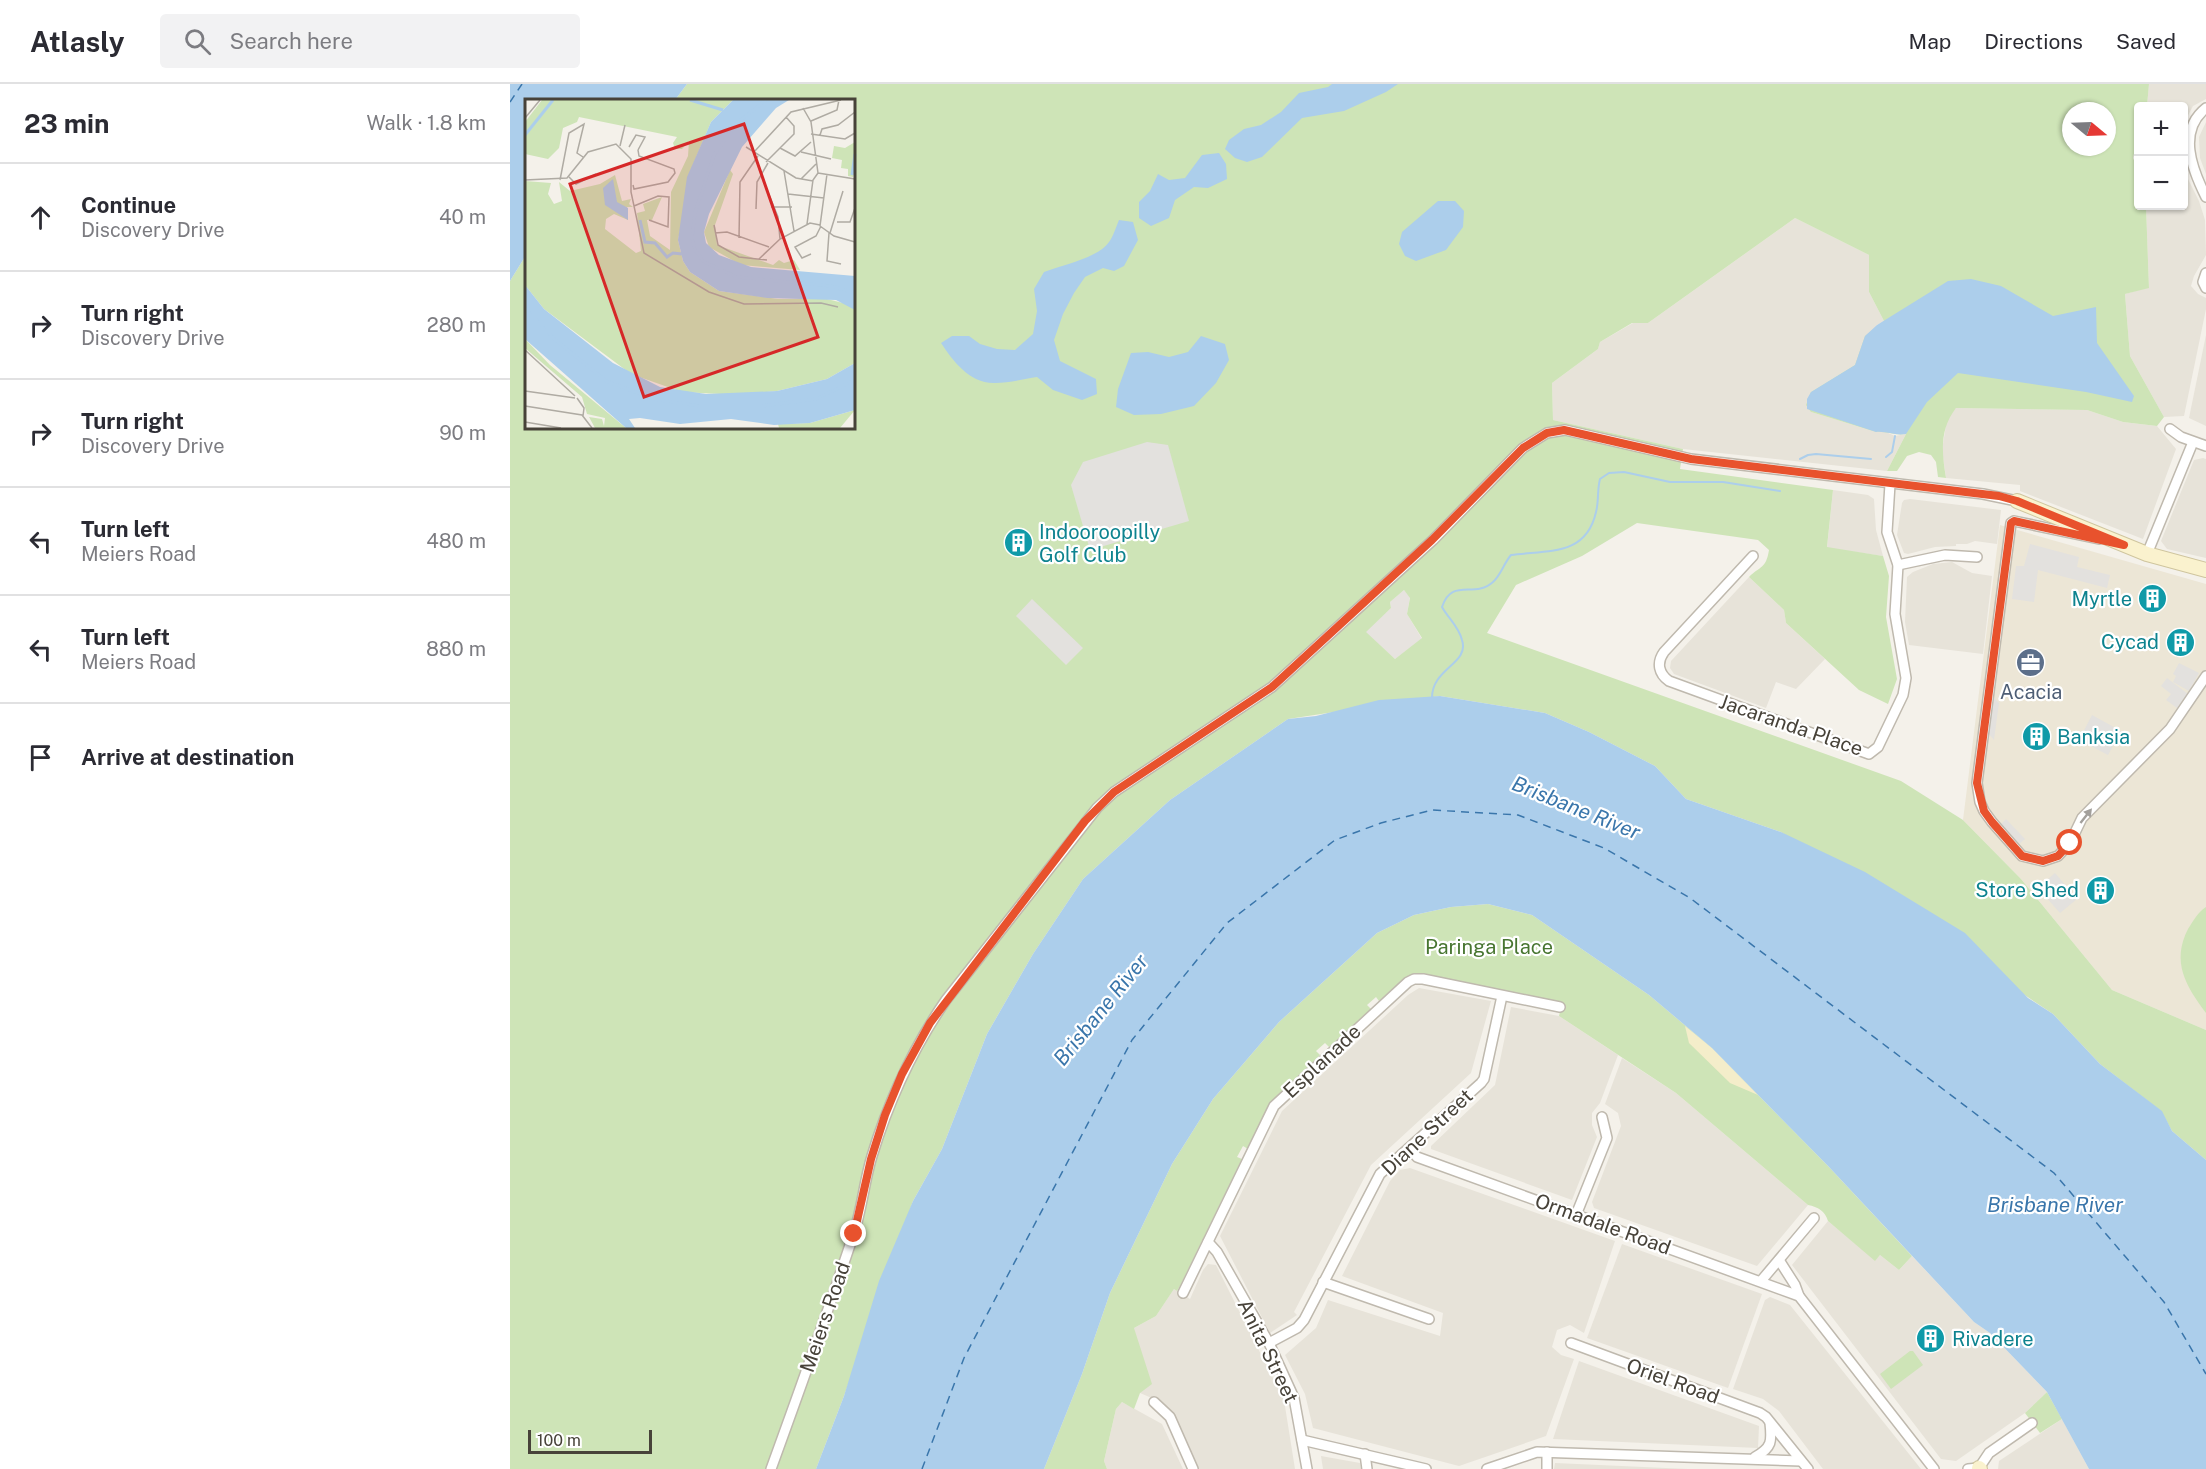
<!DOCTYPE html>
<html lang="en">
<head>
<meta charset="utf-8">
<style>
	body { margin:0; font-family:"Public Sans",sans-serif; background:#f2f2f3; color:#2b2b33 }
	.controls { position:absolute; right:18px; top:18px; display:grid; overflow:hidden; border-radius:6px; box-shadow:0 2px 4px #0004 }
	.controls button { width:54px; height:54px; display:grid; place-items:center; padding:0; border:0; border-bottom:2px solid #e1e1e2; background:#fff; color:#2b2b33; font:30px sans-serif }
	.compass { position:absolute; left:1552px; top:18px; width:54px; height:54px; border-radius:50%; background:#fff; box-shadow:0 2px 4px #0004; rotate:109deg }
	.scale { position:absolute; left:18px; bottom:15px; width:124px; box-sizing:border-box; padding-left:6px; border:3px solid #474239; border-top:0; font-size:16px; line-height:21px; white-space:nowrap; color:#474239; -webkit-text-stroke:4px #fff; paint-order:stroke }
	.stop { position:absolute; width:18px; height:18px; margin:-14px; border:4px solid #e8522d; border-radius:50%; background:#fff }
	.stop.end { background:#e8522d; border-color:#fff; box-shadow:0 2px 6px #0008 }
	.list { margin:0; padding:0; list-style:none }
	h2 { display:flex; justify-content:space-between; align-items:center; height:78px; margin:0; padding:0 24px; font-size:26px }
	h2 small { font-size:20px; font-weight:400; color:#7c7c81 }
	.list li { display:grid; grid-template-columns:39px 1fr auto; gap:18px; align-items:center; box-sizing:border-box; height:108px; padding:0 24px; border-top:2px solid #e1e1e2 }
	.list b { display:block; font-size:22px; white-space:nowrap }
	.list p { margin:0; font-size:20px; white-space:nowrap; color:#7c7c81 }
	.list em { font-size:20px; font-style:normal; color:#7c7c81 }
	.icon { flex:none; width:33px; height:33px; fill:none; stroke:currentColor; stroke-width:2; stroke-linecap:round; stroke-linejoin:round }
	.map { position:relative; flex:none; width:1696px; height:1385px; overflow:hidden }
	header { display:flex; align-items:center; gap:36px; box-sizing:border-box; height:84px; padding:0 30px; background:#fff; border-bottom:2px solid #e1e1e2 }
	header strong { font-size:28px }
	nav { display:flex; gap:33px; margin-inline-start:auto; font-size:21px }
	.search { width:420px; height:54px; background:#f2f2f3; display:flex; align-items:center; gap:15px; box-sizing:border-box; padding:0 21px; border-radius:6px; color:#7c7c81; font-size:22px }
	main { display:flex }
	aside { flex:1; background:#fff }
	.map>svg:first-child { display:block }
	.residential { fill:#e7e3d9 }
	.industrial { fill:#e7e3df }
	.education { fill:#ece6d6 }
	.green { fill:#cee4b7; fill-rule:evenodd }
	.sand { fill:#f4edca }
	.parking { fill:#e3e1de }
	.water { fill:#acceeb }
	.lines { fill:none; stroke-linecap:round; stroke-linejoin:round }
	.stream { stroke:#acceeb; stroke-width:2 }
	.ferry { stroke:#3a76ab; stroke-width:1.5; stroke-dasharray:8 6; stroke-linecap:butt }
	.street-casing { stroke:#bfb9ae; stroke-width:12 }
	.secondary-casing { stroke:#cfc59e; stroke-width:16 }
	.street { stroke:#fff; stroke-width:9 }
	.secondary { stroke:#faf2ce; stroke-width:14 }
	.oneway { fill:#a3a09c }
	.route { stroke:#e8522d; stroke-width:8 }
	.labels { text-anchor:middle; stroke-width:4.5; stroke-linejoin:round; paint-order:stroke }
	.culture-label { font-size:20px; fill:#0d838f; stroke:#fff; text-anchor:start }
	.service-label { font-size:20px; fill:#4e5e75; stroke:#fff }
	.street-label { font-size:20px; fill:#474239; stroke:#fff }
	.park-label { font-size:20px; fill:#477530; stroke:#fff }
	.water-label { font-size:21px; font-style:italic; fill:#3a76ab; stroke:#fff }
	.inset-river { fill:none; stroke:#acceeb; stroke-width:3 }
	.inset-road { fill:none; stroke:#afaba3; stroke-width:1.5 }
	.view { fill:#d62828; fill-opacity:0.15; stroke:#d62828; stroke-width:3 }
	.inset-edge { fill:none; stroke:#474239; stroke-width:3 }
</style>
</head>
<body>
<header>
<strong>Atlasly</strong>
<div class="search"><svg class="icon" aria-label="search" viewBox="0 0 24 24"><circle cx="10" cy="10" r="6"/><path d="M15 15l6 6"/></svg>Search here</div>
<nav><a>Map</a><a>Directions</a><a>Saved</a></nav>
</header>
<main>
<aside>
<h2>23 min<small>Walk · 1.8 km</small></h2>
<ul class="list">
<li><svg class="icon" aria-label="ahead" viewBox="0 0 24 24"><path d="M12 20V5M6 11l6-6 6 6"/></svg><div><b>Continue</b><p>Discovery Drive</p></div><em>40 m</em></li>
<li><svg class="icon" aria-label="right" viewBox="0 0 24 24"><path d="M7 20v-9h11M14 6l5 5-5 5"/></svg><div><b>Turn right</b><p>Discovery Drive</p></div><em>280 m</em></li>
<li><svg class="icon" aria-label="right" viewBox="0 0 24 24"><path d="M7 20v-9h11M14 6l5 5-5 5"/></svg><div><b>Turn right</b><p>Discovery Drive</p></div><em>90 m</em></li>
<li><svg class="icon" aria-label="left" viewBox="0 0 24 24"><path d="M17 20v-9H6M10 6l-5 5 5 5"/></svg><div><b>Turn left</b><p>Meiers Road</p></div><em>480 m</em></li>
<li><svg class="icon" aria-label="left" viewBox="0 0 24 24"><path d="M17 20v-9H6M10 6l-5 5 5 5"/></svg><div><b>Turn left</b><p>Meiers Road</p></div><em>880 m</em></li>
<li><svg class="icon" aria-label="arrive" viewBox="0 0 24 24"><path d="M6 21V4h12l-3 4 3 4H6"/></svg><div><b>Arrive at destination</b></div></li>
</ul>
</aside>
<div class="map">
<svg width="1696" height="1385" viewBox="0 0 1696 1385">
	<rect width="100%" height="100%" fill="#f4f1ea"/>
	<g class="residential">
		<path d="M1639,0H1696V15L1683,22L1674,39V22H1637Z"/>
		<path d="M1696,38V90L1690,74L1689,53Z"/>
		<path d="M1674,87L1689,117L1695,136L1696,171L1684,192L1681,202L1688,210L1696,214V225L1674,332L1654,333L1620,272L1615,210L1639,203L1636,122H1674Z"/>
		<path d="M1285,134L1359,171V208L1374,237L1367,241L1345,281L1301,308V328L1366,348L1374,347L1385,352L1396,350L1377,387L1173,365L1043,336L1042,299L1088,265L1090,258L1123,239H1138Z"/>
		<path d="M1696,251V342L1679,334Z"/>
		<path d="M1446,324L1577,326L1613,338L1647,342L1666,365L1633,455L1510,407V401L1436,394L1432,366L1437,335Z"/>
		<path d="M1693,374L1696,375V474L1657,465L1651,457L1684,376Z"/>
		<path d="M1323,406L1358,411L1364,415L1366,446L1373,472L1317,464Z"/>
		<path d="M1400,415L1491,426L1487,460L1465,457L1457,460H1446V462L1425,463L1398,470L1394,469L1387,451L1392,419L1394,416Z"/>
		<path d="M1442,478L1462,489L1482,492L1473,570L1399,561L1395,538L1397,493L1403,488L1423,480Z"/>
		<path d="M1239,493L1274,526L1276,539L1315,575L1286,605L1266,598L1256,624L1164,590L1160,584L1161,577Z"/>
		<path d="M909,904L981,917L961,989L861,1081L784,1228L787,1231L760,1249L710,1152L772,1027L898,911Z"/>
		<path d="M1001,923L1049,932L1108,971L1090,1019L1082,1029V1041L1087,1053L1062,1116L921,1065V1062L985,1001Z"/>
		<path d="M1112,974L1166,1009L1298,1121L1247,1182L1084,1124L1082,1118L1111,1042L1108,1029L1095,1020Z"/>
		<path d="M900,1084L1105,1157L1074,1249L1060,1241L1047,1246L1042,1263L1051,1271L1064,1275L1036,1352L949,1382L803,1344L795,1310L775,1271L806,1244L818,1216L930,1252L933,1229L832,1192L880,1097L890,1086Z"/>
		<path d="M1318,1137L1365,1176L1370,1171L1389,1186L1402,1172L1464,1238L1480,1249L1537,1308L1515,1329L1446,1377L1431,1375L1282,1181Z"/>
		<path d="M1112,1160L1252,1210L1218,1304L1077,1254Z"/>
		<path d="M698,1180L706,1181L774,1316L785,1385H688L664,1332L651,1318L630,1309L624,1244L646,1232L664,1205L680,1215L693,1186Z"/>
		<path d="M1260,1213L1280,1221L1411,1385H1313L1269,1327L1253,1315L1223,1305L1255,1216Z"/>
		<path d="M1069,1277L1249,1342L1248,1364L1043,1355Z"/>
		<path d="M612,1318L652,1340L673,1385H597L594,1377L606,1325Z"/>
		<path d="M1552,1335L1579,1385H1488L1489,1377Z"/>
		<path d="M811,1372L850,1379L851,1385H813Z"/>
		<path d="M1045,1379L1178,1385H1044Z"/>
	</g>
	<path class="industrial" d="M894,506L900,513L897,530L912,555L885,575L855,548L881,524L880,518Z"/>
	<path class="education" d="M1490,441L1696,500V946L1602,906L1511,795L1453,736Z"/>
	<g class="green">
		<path d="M177,0H1639L1637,22H1628V62L1625,65L1623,74L1628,86V122H1636L1639,204L1615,210L1620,272L1654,333L1647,342L1613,338L1577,326L1446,324C1429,346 1432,369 1436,394L1428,393L1426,378L1421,371L1409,368L1397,372L1387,387H1377L1396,350C1384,352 1377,347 1366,348L1301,328L1296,321L1301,308L1345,281L1355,252L1374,237L1359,208V171L1285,134L1138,239H1122L1090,258L1088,265L1042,299L1043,336L1173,365L1170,385L1323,406L1317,463L1373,472L1379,492L1376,533L1387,595L1378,620L1349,606L1276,539L1274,526L1239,493C1250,482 1256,485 1259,466L1248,456L1127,439L1072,472L1006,501L977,549L1391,697L1453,736L1511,795L1602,906L1696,946V1076L1662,1047L1651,1027L1590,980L1543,930L1271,748L1176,715L1145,682L1079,648L1035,629L930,612L778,635L660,716L573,795L523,870L477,950L432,1065L403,1117L334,1312L306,1385H0V197L16,171V344H344V16H165ZM1561,27H1597V63H1561ZM894,506L900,514L897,530L912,554L885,575L856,548L881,524L880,518Z"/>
		<path d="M978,820L1022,831L1139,911L1202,964L1319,1083L1402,1172L1389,1186L1370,1171L1365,1177L1318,1137C1315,1127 1308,1123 1298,1121L1166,1009L1049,932L1052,918L902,890L896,893L869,917L866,913L857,921L861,925L819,963L815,959L806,967L810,971L763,1017L738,1065L733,1062L727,1073L732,1075L671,1200L667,1207L664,1205L646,1232L624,1244L642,1300L630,1309L624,1325L612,1318L606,1325L594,1377L597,1385H534L572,1290L600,1209L662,1080L703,1015L769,938L867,849L904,831L941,823Z"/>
		<path d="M1696,823V929C1676,902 1661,878 1678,845C1684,836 1687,829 1696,823Z"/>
		<path d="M1400,1267H1403L1413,1281L1381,1305L1370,1290Z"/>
		<path d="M1537,1308L1552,1335L1530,1349L1515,1329Z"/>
	</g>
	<path class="sand" d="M1175,942L1202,964L1248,1011L1220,999L1179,959Z"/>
	<g class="parking">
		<path d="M637,358L658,361L679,437L580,466L561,401L573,378Z"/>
		<path d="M1520,460L1569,473L1567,483L1600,491L1597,504L1528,486L1524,518L1502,515L1506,482H1514Z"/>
		<path d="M522,515L573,564L556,581L506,532Z"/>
		<path d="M1669,579L1689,589L1679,607L1663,598L1666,592L1663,590Z"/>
		<path d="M1657,594L1678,610L1667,624L1656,616L1661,610L1651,602Z"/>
		<path d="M1482,612L1489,619L1484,656L1478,649Z"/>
		<path d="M1582,631L1611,647L1598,671L1569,656Z"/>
		<path d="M1496,735L1515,755L1508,761L1490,741Z"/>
		<path d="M1545,789L1567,815L1550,829L1528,804Z"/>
	</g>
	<g class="water">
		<path d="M0,0H177L165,16H16V171L0,197Z"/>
		<path d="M822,0H888L876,8L834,27L792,34L752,73L737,78L725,74L715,65L719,56L734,45L751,41L771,28L789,9L818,3Z"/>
		<path d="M709,69L716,80L717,95L698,104L684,103L665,116L659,134L641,142L629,134V118L640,107L648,90L659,96L675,94L692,71Z"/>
		<path d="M928,117H945L954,127L953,143L936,166L906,177L895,172L889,160L892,148Z"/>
		<path d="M609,136L623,138L628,156L614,182L604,187L593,184L575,193L564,209L553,230L544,256L550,277L586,295L587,310L572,316L543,306L527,293C514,295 499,299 485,299C460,300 443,277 431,259L442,252H459L470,260L487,265L505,266L523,250L527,227L524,205L534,188C552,181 588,174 599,158C603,153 606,143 609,136Z"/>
		<path d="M1461,195L1491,202L1543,232L1586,223L1587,259L1624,312L1622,318L1576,308L1448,289L1417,318L1396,350C1385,352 1377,347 1366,348L1297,325V315L1301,308L1345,281L1355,252L1367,241L1438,197Z"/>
		<path d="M691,252L715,260L719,276L706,299L684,322L651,330L624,331L606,323L608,305L621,269L638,268L659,273L678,268Z"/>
		<path d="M930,612L1035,629L1079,648L1145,682L1176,715L1271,748L1355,788L1455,849L1518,914L1543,930L1590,980L1652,1027L1662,1047L1696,1076V1385H1579L1537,1308L1480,1249L1464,1238L1319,1083L1202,964L1139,911L1022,831L978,820L941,823L904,831L867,849L769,938L703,1015L662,1080L600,1209L572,1290L534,1385H306L334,1312L369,1197L403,1117L432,1065L477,950L523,870L573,795L660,716L778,635L806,632L869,616Z"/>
	</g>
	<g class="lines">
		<g class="stream">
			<path d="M1376,373L1382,368L1385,352"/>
			<path d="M1290,375L1298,371L1306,370L1361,375"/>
			<path d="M922,615C921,584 960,580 952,556C949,543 938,534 932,523C942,493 964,515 983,498C991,491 994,479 1001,471C1037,466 1076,473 1086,428C1089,417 1087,406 1090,395L1099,389L1114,388L1160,398H1213L1270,407"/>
		</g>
		<g class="ferry">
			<path d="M0,18L12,0"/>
			<path d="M412,1385L454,1274L622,956L717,839L825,756L871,739L922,726L1008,731L1094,764L1180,814L1544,1089L1654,1218L1696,1290"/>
		</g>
		<defs>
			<g id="street">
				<path d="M1696,24C1667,47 1682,85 1696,113"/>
				<path d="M1696,189L1693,198L1696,204"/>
				<path d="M1660,345L1671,353L1696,362"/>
				<path d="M1589,455L1504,437L1501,439L1467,699L1470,718L1474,727L1482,738L1512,772L1533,777L1548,772L1560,759L1572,734L1660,645L1696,592"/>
				<path d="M1637,470L1683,358"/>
				<path d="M1243,472L1154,568C1146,579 1149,590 1159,597L1359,670L1368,663L1393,611L1396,594L1385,530L1388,481L1377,448L1380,400"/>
				<path d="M1388,481L1435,471L1467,473"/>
				<path d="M899,1064L907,1073L1289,1212L1424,1385"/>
				<path d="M1066,1131L1097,1054L1092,1033"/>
				<path d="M698,1158L707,1168L759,1259L784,1314L797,1385"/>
				<path d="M1269,1176L1285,1201L1289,1212"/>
				<path d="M1251,1197L1304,1134"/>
				<path d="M813,1198L919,1235"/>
				<path d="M673,1209L764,1022L898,898L904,895H913L1050,923"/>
				<path d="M759,1259L787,1244L794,1236L870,1090L971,999L974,995L992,912"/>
				<path d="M1061,1259L1250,1329L1256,1333L1298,1385"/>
				<path d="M644,1318L660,1333L683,1385"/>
				<path d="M792,1356L916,1385"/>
				<path d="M855,1370L857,1385"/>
				<path d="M1245,1373C1262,1364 1262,1357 1260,1339"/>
				<path d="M261,1385C289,1308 317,1230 343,1152C352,1126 354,1098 362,1072C379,1016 403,964 436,916L587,724L604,708L762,603L923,456L1013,364L1037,349L1055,346L1181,375L1473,410L1507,417"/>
				<path d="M977,1385L1027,1368L1291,1377"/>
				<path d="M1037,1385V1368"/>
				<path d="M1458,1385L1469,1384L1479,1369L1522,1339"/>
			</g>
			<g id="secondary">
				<path d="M1507,417L1637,470L1696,486"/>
				<path d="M1469,1384L1470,1385"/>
			</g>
		</defs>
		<use href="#street" class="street-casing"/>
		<use href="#secondary" class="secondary-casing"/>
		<use href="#street" class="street"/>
		<use href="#secondary" class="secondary"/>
	</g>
	<defs><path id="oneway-solid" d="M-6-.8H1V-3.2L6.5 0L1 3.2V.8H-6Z" transform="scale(1.5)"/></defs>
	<use class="oneway" href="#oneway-solid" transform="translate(1576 732) rotate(-52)"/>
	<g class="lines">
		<path class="route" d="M344,1150L361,1075L375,1031L392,990L420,939L575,737L604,708L762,603L922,456L1013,364L1037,349L1054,346L1181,375L1489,412L1507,417L1614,461L1504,437L1501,439L1467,699L1474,727L1482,738L1512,772L1533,777L1548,772L1560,759"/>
	</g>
	<defs>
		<symbol id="building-disc" viewBox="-11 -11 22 22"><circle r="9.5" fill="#0f9aa8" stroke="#fff"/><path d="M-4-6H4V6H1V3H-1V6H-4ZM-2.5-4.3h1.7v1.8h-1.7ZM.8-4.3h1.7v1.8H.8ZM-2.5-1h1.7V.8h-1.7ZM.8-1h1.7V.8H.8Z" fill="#fff"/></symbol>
		<symbol id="office-disc" viewBox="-11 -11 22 22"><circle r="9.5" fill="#5c6f8a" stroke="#fff"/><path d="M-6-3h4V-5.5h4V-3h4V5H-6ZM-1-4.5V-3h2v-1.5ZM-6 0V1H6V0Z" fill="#fff"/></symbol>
	</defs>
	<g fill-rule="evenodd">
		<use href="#building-disc" x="492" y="442" width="33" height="33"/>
		<use href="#building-disc" x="1626" y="498" width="33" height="33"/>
		<use href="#building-disc" x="1654" y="542" width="33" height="33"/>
		<use href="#office-disc" x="1504" y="562" width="33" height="33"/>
		<use href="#building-disc" x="1510" y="636" width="33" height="33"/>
		<use href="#building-disc" x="1574" y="790" width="33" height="33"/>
		<use href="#building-disc" x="1404" y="1238" width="33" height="33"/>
	</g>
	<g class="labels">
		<g class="culture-label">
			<text x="529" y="455">Indooroopilly<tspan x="529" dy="23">Golf Club</tspan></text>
			<text x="1622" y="522" text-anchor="end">Myrtle</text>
			<text x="1649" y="565" text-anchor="end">Cycad</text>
			<text x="1547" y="660">Banksia</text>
			<text x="1569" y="813" text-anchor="end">Store Shed</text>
			<text x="1442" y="1262">Rivadere</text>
		</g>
		<g class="service-label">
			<text x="1521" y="615">Acacia</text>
		</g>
		<g class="street-label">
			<text transform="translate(1281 641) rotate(19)" y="7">Jacaranda Place</text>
			<text transform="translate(812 977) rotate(-43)" y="7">Esplanade</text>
			<text transform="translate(917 1048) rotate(-43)" y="7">Diane Street</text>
			<text transform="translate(1093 1140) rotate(20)" y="7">Ormadale Road</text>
			<text transform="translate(315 1233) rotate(-71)" y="7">Meiers Road</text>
			<text transform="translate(758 1267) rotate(64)" y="7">Anita Street</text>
			<text transform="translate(1163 1297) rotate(20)" y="7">Oriel Road</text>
		</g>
		<g class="park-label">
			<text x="979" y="870">Paringa Place</text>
		</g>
		<g class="water-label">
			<text transform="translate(1066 724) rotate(22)" y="7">Brisbane River</text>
			<text transform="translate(591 926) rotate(-51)" y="7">Brisbane River</text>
			<text x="1545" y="1128">Brisbane River</text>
		</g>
	</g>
	<g transform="translate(15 15)">
		<rect width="330" height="330" fill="#f4f1ea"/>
		<path d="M17,1H208L186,23L169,63L153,141L158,162L165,173L194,192L253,200H302L326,206L330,211V264L302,280L252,292L214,296L157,293L106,275L19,210L0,186V82L26,84L23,95L29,105L37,102L34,83L45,92L75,85L90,76L97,102L106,100L104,105L108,108H102L103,121L89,115L81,120L80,130L111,154L116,152L112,114L120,112L118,105L137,98L127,121H122L125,137L145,151L146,93L163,57L164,42L157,50H150L148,44L152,38L54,18L52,23L38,29L34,49L23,60L0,55V23ZM330,43V68L328,78L323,77V70L316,69L317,61L307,59L309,47L320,49ZM205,71L208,75L190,126L192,146L248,166L254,161L259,164L269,161L275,171L216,166L184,148L179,133ZM0,240L25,266L101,329H70L64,318L77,320L79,327L80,319L62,315L57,298L0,249ZM330,311L315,329H254L253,325L285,324Z" fill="#cee4b7"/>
		<path d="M208,1H264L251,9L217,48L184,115L179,133L181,144L194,156L226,168L330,177V211L311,201L242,199L194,192L165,173L158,162L153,141L162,78L186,23ZM88,80L92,103L103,109V121L80,106L78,89ZM0,186L19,210L88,264L135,288L181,295L252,292L302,280L330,264V311L285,324L249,326L206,320L155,325L115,319L104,320L110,329H101L0,240Z" fill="#acceeb"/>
		<path class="inset-river" d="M165,1L198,11M241,1L212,24L189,56L170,114L167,139L170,151L178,162L212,178L306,187L330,194M0,36L28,1M327,76L330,55M115,121L120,143L130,144L142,158L148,154L157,155M0,209L28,239L81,282L129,300L174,307H236L291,300L330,281"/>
		<path class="inset-road" d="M278,9L286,23L293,74M0,19L15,1M286,22L312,11L314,1M286,35L320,40L330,34M295,36L297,30L313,26L330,13M95,47L100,26M104,48L111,36L120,38L113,51M221,48L271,79L288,82M255,49L270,57L286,43M229,53L266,13L316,1M276,53L306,60M241,63L269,35V27L261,18M259,72L269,132M293,74L330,80M302,75L295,127L309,137L330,143M236,76L253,118L255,140M44,78L51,85L71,75M276,80L291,65M0,81L42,79L63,53L91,45L106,60V93L119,154L184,193L219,205L296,204L313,208M35,81L44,34L59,25L52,54L58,58M108,86L109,90L143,83L150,74L149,70L114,57L113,51M263,95L299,99M109,107L133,97L144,98L143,128L124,121M246,108H267M231,110L232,83L243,64M312,123H325L330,109M282,125L288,81L293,74M189,126L193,146L214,158L242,161M190,134L202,133L244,148M304,134L302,162L316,165M305,134L318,92M214,139L215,83L233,57M286,155L277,159L270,148L291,137L296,127M234,160L255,140L285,124L295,126M0,251L50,297M0,292L50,299M52,299L59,309L58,317M0,307L57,316L67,329M0,323L36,329"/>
		<path class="view" d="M219,25L293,238L119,298L45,85Z"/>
		<rect width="330" height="330" class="inset-edge"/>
	</g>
</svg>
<div class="controls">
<button>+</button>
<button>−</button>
</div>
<svg class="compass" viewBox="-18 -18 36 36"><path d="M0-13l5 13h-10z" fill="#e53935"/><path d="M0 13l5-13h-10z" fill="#7c7c81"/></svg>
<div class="scale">100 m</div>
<div class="stop" style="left:1560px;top:759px"></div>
<div class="stop end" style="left:344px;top:1150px"></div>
</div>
</main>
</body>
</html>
